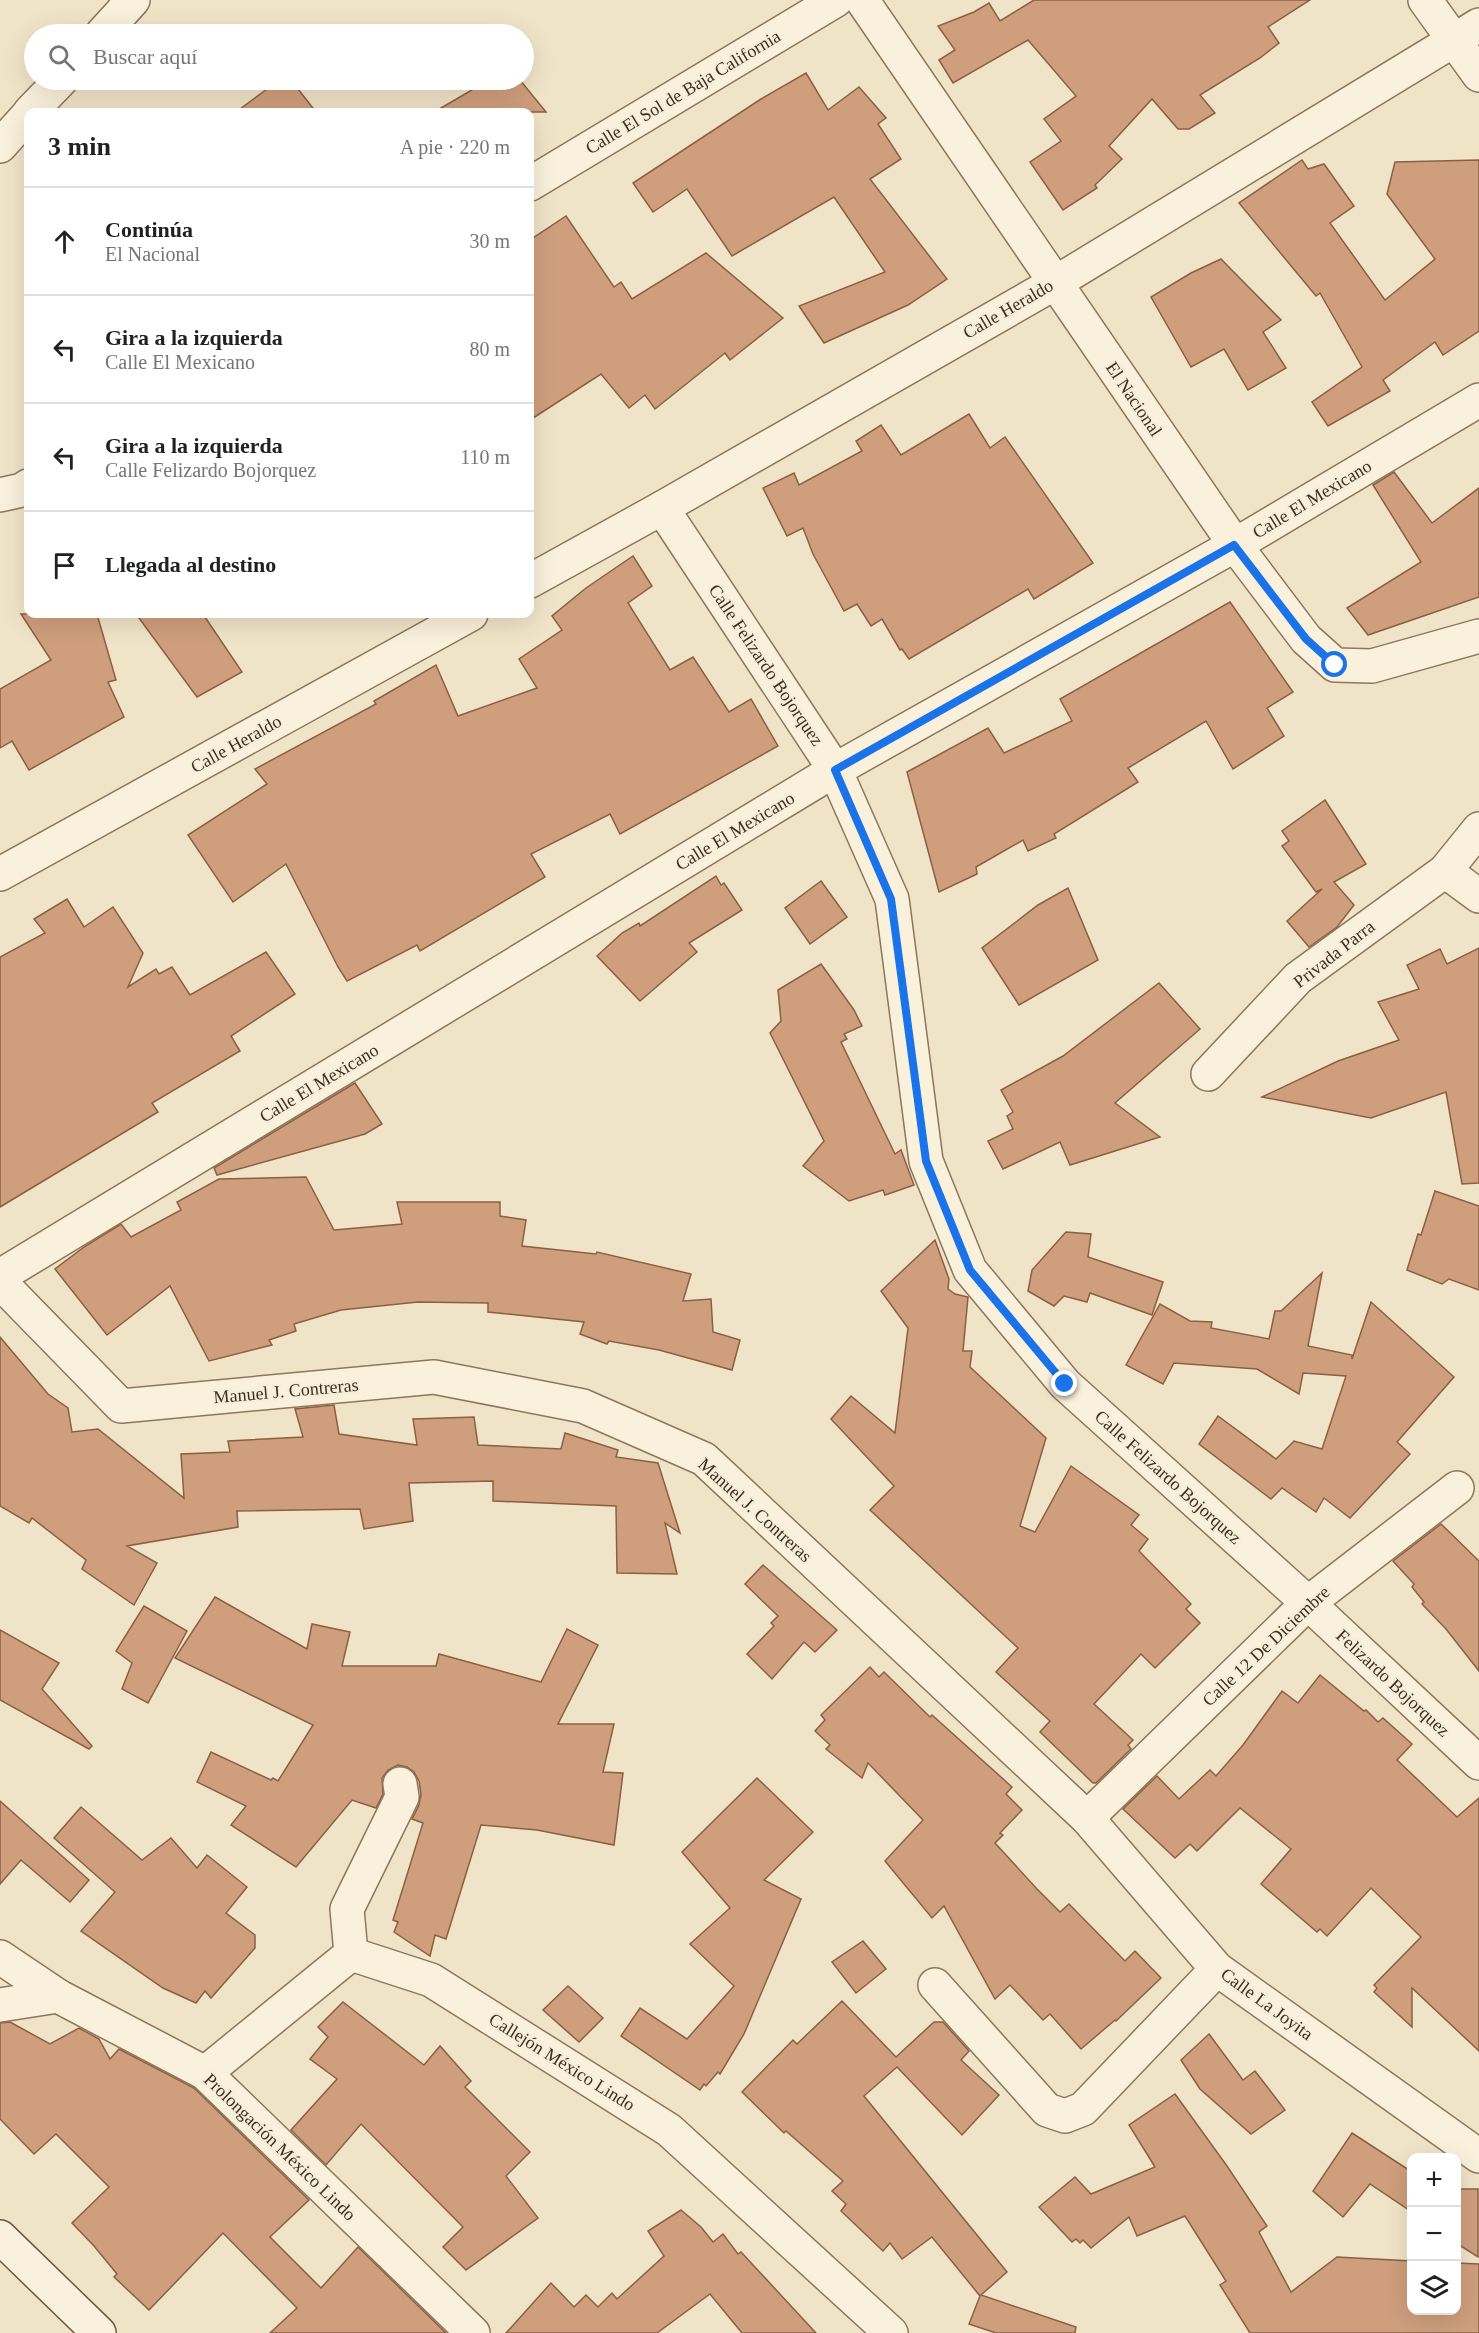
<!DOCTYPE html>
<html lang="es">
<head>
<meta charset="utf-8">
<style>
	body { margin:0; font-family:"Times New Roman",serif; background:#f2f2f2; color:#202124 }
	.controls { position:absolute; right:18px; bottom:18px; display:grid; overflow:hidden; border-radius:12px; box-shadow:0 6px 24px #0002 }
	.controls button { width:54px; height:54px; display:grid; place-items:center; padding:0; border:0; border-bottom:2px solid #e0e0e0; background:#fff; color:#202124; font:30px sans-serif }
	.stop { position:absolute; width:18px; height:18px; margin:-14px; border:4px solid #1a73e8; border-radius:50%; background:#fff }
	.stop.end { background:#1a73e8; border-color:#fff; box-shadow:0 2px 6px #0008 }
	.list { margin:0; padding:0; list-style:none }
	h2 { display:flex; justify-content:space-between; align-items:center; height:78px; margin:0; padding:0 24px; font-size:26px }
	h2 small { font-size:20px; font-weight:400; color:#757577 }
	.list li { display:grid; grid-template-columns:39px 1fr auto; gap:18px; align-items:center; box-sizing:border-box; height:108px; padding:0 24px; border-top:2px solid #e0e0e0 }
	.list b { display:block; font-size:22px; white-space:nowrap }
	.list p { margin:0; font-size:20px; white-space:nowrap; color:#757577 }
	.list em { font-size:20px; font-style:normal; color:#757577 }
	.icon { flex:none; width:33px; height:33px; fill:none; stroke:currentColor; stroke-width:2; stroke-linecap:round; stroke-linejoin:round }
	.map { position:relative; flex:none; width:1479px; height:2333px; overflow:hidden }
	.search { position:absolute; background:#fff; box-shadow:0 6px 24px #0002; left:24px; top:24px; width:510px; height:66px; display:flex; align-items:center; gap:15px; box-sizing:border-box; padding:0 21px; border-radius:33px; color:#757577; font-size:22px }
	.panel { position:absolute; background:#fff; box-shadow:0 6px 24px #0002; left:24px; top:108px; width:510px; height:510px; border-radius:12px }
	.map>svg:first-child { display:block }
	.building { fill:#cf9f7d; stroke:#8d5f41; stroke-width:1.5 }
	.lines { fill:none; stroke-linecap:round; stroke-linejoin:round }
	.street-casing { stroke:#8d765c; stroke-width:36 }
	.secondary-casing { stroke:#6f573f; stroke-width:36 }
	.street { stroke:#faf1dc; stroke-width:33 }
	.secondary { stroke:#faf1dc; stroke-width:33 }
	.route { stroke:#1a73e8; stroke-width:8 }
	.labels { text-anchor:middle; stroke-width:4.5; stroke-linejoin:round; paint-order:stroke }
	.street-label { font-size:18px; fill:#3d2e20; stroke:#f7eed8 }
</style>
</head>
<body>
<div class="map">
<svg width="1479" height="2333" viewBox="0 0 1479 2333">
	<rect width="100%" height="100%" fill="#f0e4c8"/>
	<g class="building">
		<path d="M1034,0H1310L1268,27L1279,43L1260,58L1200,95L1215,113L1189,129H1178L1152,99L1109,146L1122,159L1095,185L1097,188L1063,210L1030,162L1061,141L1044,119L1076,96L1028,40L953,83L939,60L955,50L938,26L974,12L989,3L1000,21Z"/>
		<path d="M806,73L828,110L859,87L886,118L878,124L901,159L870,179L947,279L908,305L824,343L799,306L885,272L834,197L732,256L687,189L653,212L633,183L761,99Z"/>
		<path d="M279,80H291L316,112H236Z"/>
		<path d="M489,80H520L546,112H434Z"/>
		<path d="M1302,160L1308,169L1324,164L1354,206L1330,223L1385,300L1435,259L1387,194L1395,162L1479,160V331L1443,355L1435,342L1383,380L1390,391L1328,426L1312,402L1362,367L1320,293L1316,296L1239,203Z"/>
		<path d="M566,216L614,287L621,282L632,299L706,253L783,318L730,360L725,353L655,409L645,395L629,408L601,374L530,420V240Z"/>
		<path d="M1221,259L1281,320L1263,332L1286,368L1248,390L1224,349L1191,367L1151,297L1191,273Z"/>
		<path d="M969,414L990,448L1005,437L1093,563L1034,599L1028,589L909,659L902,649L900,650L882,619L871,626L857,604L844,611L813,554L803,528L787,536L763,488L794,473L799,485L862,451L856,441L881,425L901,455Z"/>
		<path d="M1394,472L1432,523L1479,488V597L1368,635L1347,608L1421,562L1373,485Z"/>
		<path d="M633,556L652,586L628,603L670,670L693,657L729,712L751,699L778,746L620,834L610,814L531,854L545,877L420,951L417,945L347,981L338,967L286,864L233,902L188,835L267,784L255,769L376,704L374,701L436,665L458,716L537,688L519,659L562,630L552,616L586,588Z"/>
		<path d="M1230,602L1293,692L1267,708L1284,736L1233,769L1206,721L1128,768L1138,782L1054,834L1056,838L1028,851L1023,840L976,867L977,874L939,892L907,772L988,728L1004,753L1072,721L1060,699Z"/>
		<path d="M21,614H97L116,680L108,682L124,717L29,770L12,741L0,748V689L51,660Z"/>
		<path d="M136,614H203L242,672L197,697Z"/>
		<path d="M1325,800L1366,864L1334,882L1354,905L1337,927L1309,947L1287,921L1322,889L1316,892L1282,846L1289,841L1282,831Z"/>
		<path d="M716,876L721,885L724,883L742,910L689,943L697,952L640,1001L597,956L622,933L639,923L640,926Z"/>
		<path d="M821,881L847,917L810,944L785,908Z"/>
		<path d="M1068,888L1098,960L1019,1005L982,948L1038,905Z"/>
		<path d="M67,899L84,927L113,907L143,953L128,987L156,969L159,974L172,967L190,995L266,952L295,994L231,1036L240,1051L152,1103L158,1112L0,1207V957L45,933L34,919Z"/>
		<path d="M1479,948V1183L1462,1184L1446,1092L1371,1118L1262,1097L1338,1061L1399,1040L1378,1002L1419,989L1407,965L1440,949L1447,964Z"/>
		<path d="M821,964L854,1010L862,1026L844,1034L847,1039L841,1042L895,1154L901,1150L914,1185L885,1195L883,1190L849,1201L803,1166L824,1141L770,1033L781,1021L778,990Z"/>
		<path d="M1159,983L1200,1029L1115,1103L1160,1137L1070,1165L1060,1142L1003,1169L988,1141L1013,1129L1007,1116L1013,1112L1001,1090L1063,1056Z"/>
		<path d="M355,1083L382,1124L365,1134L217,1175L214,1168Z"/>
		<path d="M306,1177L334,1230L402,1224L397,1202H500V1216L526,1220L522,1246L596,1254L597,1252L691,1274L683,1301L711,1299L713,1332L740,1340L732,1370L659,1350L609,1341L607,1344L580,1334L584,1322L488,1312V1303L418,1302L341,1310L294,1324L296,1331L269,1340L272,1345L209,1361L170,1286L107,1335L55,1269L84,1247L121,1224L131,1237L181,1210L177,1202L219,1179Z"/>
		<path d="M1435,1191L1479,1206V1290L1449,1279L1442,1284L1407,1270L1418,1234L1421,1235Z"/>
		<path d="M1066,1232L1091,1234L1088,1257L1163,1282L1152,1315L1090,1293L1087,1302L1064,1296L1054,1306L1028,1291L1032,1270Z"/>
		<path d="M935,1240L949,1279L948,1289L955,1294L968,1297L963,1351H972L970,1367L1046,1438L1020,1526L1035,1532L1071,1466L1139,1515L1131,1525L1148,1539L1139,1551L1191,1604L1186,1609L1200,1623L1155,1668L1141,1654L1094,1704L1133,1740L1128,1745L1131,1749L1096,1783H1093L1040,1732L1050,1721L996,1672L1018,1648L870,1510L894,1486L831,1419L851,1396L895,1433L908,1328L881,1291Z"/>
		<path d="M1322,1273L1308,1346L1352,1355V1359L1371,1302L1454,1377L1397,1442L1410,1454L1350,1518L1324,1498L1316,1512L1282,1488L1271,1499L1199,1444L1218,1416L1276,1459L1294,1441L1322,1449L1346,1376L1303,1373L1299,1394L1257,1369L1174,1363L1163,1384L1126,1365L1160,1304L1190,1321L1212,1322L1211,1328L1269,1339L1275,1311H1281Z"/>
		<path d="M0,1337L48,1394L68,1408L72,1432L98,1429L184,1498L181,1454L230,1452L228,1441L303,1437L295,1409L334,1405L339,1434L417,1445L413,1419L474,1417L478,1445L561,1449L565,1433L618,1450L616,1457L658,1463L680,1533L665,1523L677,1574L617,1573L616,1506L493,1501V1481L409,1483L413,1521L364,1529L360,1509L237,1511L238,1527L127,1546L157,1563L134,1605L82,1569L86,1560L32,1518L29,1523L0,1506Z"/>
		<path d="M1441,1524L1479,1561V1671L1446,1629L1422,1604L1424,1602L1412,1587L1414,1584L1393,1561Z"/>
		<path d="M763,1565L837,1630L815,1652L804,1642L772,1679L747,1654L774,1626L771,1623L778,1616L745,1584Z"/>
		<path d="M215,1597L307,1649L312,1624L350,1632L342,1666H436L439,1654L541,1682L567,1629L598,1645L558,1724H614L603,1772L623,1773L614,1845L537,1830L481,1825L446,1939L435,1935L430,1956L394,1932L398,1922L393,1920L423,1823L412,1819L419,1805L421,1795L419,1781L414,1772L407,1767L398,1765L388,1770L382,1778L383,1794L376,1808L352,1800L296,1867L231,1825L246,1806L197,1782L211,1752L271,1780L273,1778L278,1781L313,1725L175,1658Z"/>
		<path d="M144,1606L187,1631L148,1703L122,1689L132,1663L116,1651Z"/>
		<path d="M0,1630L59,1663L42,1689L92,1746L89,1749L0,1700Z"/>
		<path d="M870,1667L879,1677L884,1672L930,1717L932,1715L1012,1787L1006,1794L1022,1810L1000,1833L1003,1835L995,1843L1037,1889L1060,1912L1069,1904L1125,1961L1135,1951L1161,1978L1116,2021L1115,2020L1081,2049L1050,2014L1043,2020L1010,1985L995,1999L944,1906L932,1918L885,1861L923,1820L868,1763L862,1778L826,1749L830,1745L815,1731L825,1720L821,1715Z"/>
		<path d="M1320,1675L1364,1711L1366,1710L1378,1722L1383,1718L1412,1744L1397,1760L1457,1817L1479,1798V2051L1412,1988V2027L1374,1992L1377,1988L1374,1985L1421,1937L1371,1888L1327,1936L1320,1929L1317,1932L1261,1884L1291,1849L1240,1808L1197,1851L1190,1844L1175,1858L1123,1809L1157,1776L1179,1799L1210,1770L1216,1776L1243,1745L1282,1691L1298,1703Z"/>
		<path d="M757,1778L813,1832L764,1880L801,1899L744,2034L720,2074L718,2072L706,2086L704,2084L700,2090L621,2036L640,2008L687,2039L734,1986L690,1944L730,1908L682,1852Z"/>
		<path d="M0,1801L89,1880L70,1902L21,1860L0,1884Z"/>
		<path d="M81,1807L142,1860L171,1838L197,1868L207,1855L247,1887L226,1913L255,1935V1948L211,1998L205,1991L196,2003L163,1988L81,1931L115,1892L54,1838Z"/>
		<path d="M863,1941L886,1969L856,1993L832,1962Z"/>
		<path d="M568,1986L603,2018L579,2042L543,2010Z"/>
		<path d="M842,2001L896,2057L934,2022H943L969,2051L961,2060L999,2095L962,2135L897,2067L864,2096L1007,2272L981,2295L1076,2327L1075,2333H996L969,2324L980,2296L932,2237L902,2259L890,2243L883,2251L841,2211L846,2204L832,2191L843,2181L786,2131L784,2133L742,2092L793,2040L797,2044Z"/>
		<path d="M343,2002L424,2065L440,2046L471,2081L465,2087L530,2152L506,2176L538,2218L466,2270L443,2247L463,2227L361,2124L326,2165L291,2130L337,2079L310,2059L328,2037L318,2027Z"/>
		<path d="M10,2022L50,2044L79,2028L99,2039L110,2059L119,2049L194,2088L309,2200L270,2237L321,2288L358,2247L446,2333H270L297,2308L223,2233L149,2310L114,2277L117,2274L94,2246L72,2223L109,2187L56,2134L34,2154L0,2119V2023Z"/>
		<path d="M1209,2034L1243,2080L1255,2071L1285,2110L1251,2134L1200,2089L1181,2060Z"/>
		<path d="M1175,2094L1227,2166L1267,2226L1259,2232L1291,2292L1337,2257L1412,2261V2310H1456V2263L1479,2264V2333H1250L1220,2285L1226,2281L1185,2216L1137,2236L1129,2217L1091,2248L1083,2240L1080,2243L1076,2239L1072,2242L1039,2207L1075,2177L1091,2194L1155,2167L1129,2125Z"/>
		<path d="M1352,2133L1412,2172V2212L1370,2184L1343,2217L1313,2191Z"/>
		<path d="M1456,2189H1478V2257L1456,2243Z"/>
		<path d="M681,2210L701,2227L713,2242L723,2234L738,2254L741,2252L816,2333H742L710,2294L657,2333H506L551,2283L574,2307L586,2295L598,2307L612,2293L617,2299L664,2256L648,2231Z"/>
	</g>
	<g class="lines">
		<defs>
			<g id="street">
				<path d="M862,0L1235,545L1306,639L1335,665L1372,666L1479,636"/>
				<path d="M1425,0L1479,75"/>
				<path d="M102,34L133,0"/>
				<path d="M30,112L61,80"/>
				<path d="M0,146L28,115"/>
				<path d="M530,184L836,0"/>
				<path d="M0,495L22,490L28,486"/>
				<path d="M662,508L835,770L892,899L926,1161L970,1270L1065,1384L1308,1603L1479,1763"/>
				<path d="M530,581L662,508L1055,283L1479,25"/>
				<path d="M1445,871L1479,896"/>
				<path d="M0,874L471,614"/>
				<path d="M1208,1074L1298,978L1445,871L1479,829"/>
				<path d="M0,1276L835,770L1235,545L1479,400"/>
				<path d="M0,1282L121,1406L434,1377L583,1406L704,1459L1087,1818L1217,1969L1479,2156"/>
				<path d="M1087,1818L1308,1603L1457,1488"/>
				<path d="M351,1954L431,1980L669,2130L891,2333"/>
				<path d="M351,1954L347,1909L402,1797L400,1784"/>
				<path d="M0,1957L58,1996L205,2073L473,2333"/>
				<path d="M935,1985L1047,2110L1065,2116L1083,2109L1217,1969"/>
				<path d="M0,2005L58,1996"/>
				<path d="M205,2073L351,1954"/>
			</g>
			<path id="secondary" d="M0,2237L99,2333"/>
		</defs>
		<use href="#street" class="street-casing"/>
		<use href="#secondary" class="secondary-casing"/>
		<use href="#street" class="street"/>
		<use href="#secondary" class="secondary"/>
	</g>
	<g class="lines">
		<path class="route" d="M1065,1384L970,1270L926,1161L891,899L835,770L1234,545L1306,639L1335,665"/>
	</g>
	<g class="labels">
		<g class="street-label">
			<text transform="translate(683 92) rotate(-31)" y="6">Calle El Sol de Baja California</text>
			<text transform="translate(1008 309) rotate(-30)" y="6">Calle Heraldo</text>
			<text transform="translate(1134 399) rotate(56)" y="6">El Nacional</text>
			<text transform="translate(1312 499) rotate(-31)" y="6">Calle El Mexicano</text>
			<text transform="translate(766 665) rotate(56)" y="6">Calle Felizardo Bojorquez</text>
			<text transform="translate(236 744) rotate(-29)" y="6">Calle Heraldo</text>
			<text transform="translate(735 831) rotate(-31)" y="6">Calle El Mexicano</text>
			<text transform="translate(1334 954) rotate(-38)" y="6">Privada Parra</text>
			<text transform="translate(319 1083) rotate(-31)" y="6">Calle El Mexicano</text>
			<text transform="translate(286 1391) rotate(-5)" y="6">Manuel J. Contreras</text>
			<text transform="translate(1168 1477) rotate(42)" y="6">Calle Felizardo Bojorquez</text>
			<text transform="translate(755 1510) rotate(42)" y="6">Manuel J. Contreras</text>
			<text transform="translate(1266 1646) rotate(-43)" y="6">Calle 12 De Diciembre</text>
			<text transform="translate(1393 1683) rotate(43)" y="6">Felizardo Bojorquez</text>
			<text transform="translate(1267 2004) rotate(36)" y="6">Calle La Joyita</text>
			<text transform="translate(562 2062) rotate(32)" y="6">Callejón México Lindo</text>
			<text transform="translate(280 2147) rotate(44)" y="6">Prolongación México Lindo</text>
		</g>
	</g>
</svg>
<div class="controls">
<button>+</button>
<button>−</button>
<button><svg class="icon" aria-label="layers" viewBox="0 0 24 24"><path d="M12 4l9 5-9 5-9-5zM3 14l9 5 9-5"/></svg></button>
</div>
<div class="stop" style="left:1335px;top:665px"></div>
<div class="stop end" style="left:1065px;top:1384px"></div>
<div class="search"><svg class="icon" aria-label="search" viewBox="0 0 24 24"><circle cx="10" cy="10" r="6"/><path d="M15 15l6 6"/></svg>Buscar aquí</div>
<section class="panel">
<h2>3 min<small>A pie · 220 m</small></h2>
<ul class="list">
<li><svg class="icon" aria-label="ahead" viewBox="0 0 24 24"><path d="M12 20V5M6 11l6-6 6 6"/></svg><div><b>Continúa</b><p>El Nacional</p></div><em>30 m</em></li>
<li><svg class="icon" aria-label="left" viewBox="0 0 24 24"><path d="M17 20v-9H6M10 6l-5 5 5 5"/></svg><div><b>Gira a la izquierda</b><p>Calle El Mexicano</p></div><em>80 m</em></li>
<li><svg class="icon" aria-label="left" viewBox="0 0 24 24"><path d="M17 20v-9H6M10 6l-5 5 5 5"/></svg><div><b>Gira a la izquierda</b><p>Calle Felizardo Bojorquez</p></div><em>110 m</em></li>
<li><svg class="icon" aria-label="arrive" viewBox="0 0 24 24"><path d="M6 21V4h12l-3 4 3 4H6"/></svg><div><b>Llegada al destino</b></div></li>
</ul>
</section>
</div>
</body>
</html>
